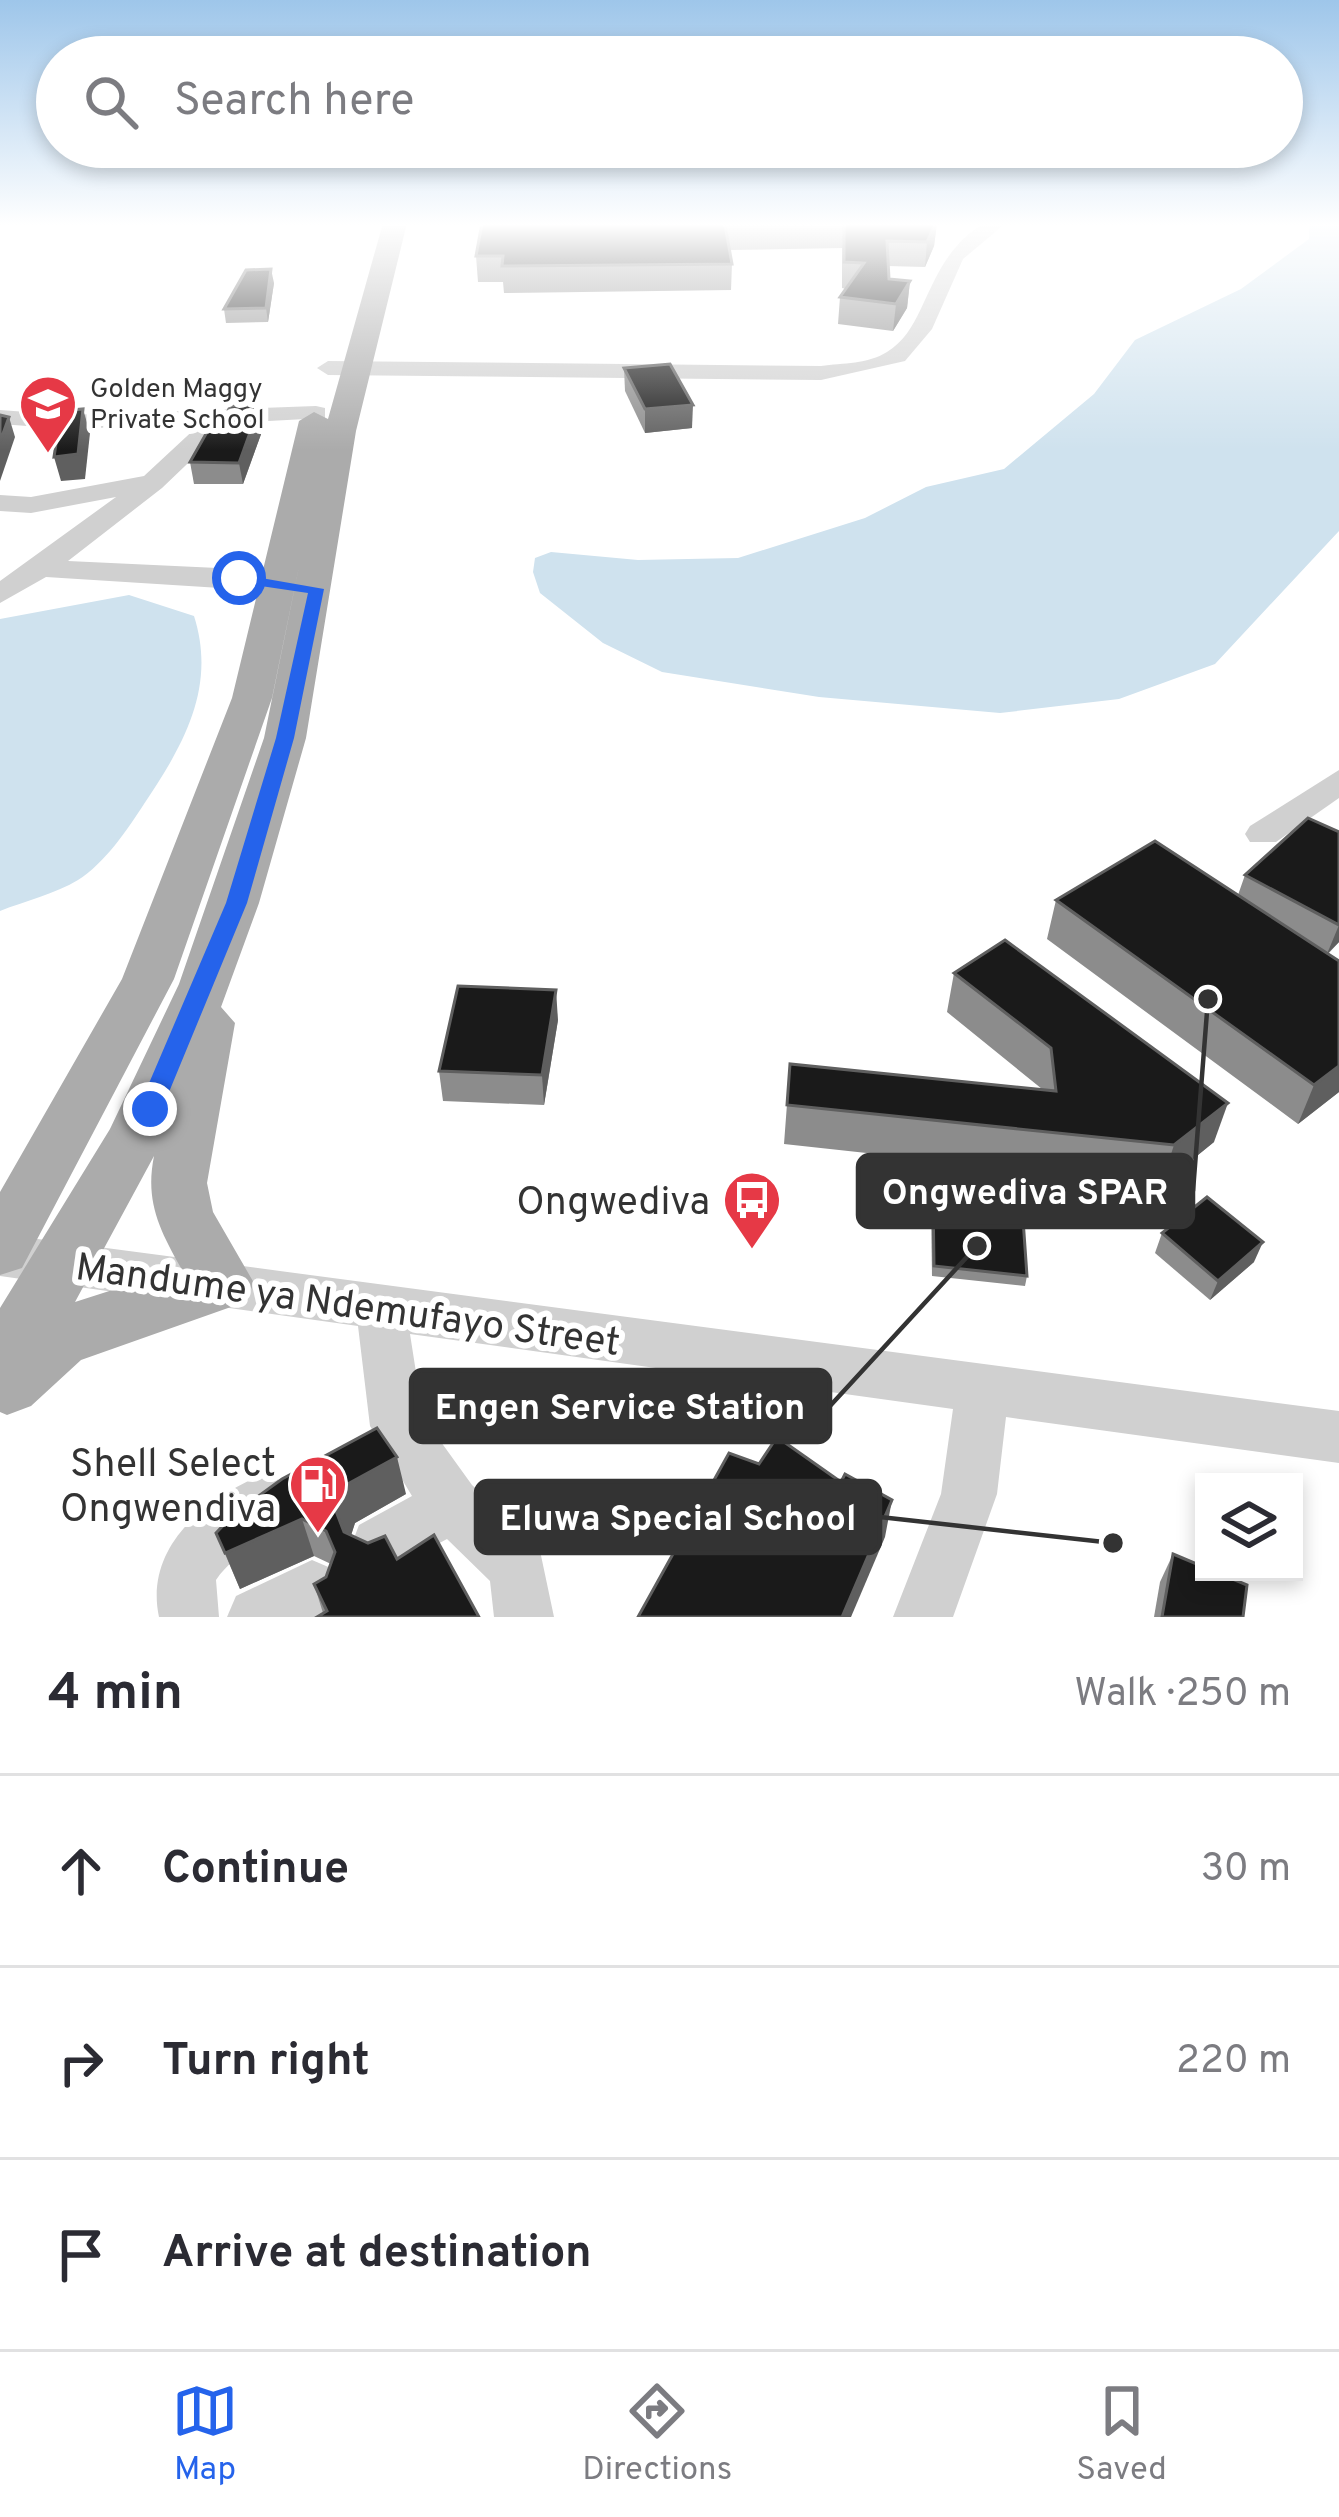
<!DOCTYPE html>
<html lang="en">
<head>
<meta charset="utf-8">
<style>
	body { margin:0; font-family:Overpass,sans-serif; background:#f2f2f3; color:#2b2b33 }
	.controls { position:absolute; right:36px; bottom:36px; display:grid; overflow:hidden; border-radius:0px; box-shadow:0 6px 18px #0003 }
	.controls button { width:108px; height:108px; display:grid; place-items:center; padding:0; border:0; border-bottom:3px solid #e1e1e2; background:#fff; color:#2b2b33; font:60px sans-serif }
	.stop { position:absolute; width:36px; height:36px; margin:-27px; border:9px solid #2563eb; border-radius:50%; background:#fff }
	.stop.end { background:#2563eb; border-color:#fff; box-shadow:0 3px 12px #0008 }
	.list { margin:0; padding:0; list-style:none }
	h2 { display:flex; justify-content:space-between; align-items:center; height:156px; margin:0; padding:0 48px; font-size:51px }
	h2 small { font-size:39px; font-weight:400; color:#7c7c81 }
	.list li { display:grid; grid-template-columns:78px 1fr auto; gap:36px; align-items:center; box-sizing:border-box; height:192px; padding:0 48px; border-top:3px solid #e1e1e2 }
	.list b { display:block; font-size:45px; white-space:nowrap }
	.list em { font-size:39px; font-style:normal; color:#7c7c81 }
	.icon { flex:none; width:66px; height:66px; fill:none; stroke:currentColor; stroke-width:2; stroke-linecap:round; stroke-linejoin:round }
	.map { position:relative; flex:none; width:1339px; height:1617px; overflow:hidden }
	.search { position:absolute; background:#fff; box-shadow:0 6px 18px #0003; left:36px; right:36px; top:36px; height:132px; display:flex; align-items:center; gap:30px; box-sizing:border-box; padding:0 42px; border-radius:66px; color:#7c7c81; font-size:45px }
	.sheet { height:732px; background:#fff }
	nav { display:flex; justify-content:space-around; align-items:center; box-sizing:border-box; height:168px; border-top:3px solid #e1e1e2; background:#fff; font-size:33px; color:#7c7c81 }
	nav a { display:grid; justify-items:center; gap:6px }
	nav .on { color:#2563eb }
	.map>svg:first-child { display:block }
	.water { fill:#cfe2ee }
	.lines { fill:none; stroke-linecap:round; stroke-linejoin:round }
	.minor { fill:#d0d0d0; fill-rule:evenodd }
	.major { fill:#ababab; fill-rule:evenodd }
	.wall { fill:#8c8c8c }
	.shaded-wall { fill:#5f5f5f }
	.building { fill:#1a1a1a; stroke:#5f5f5f; stroke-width:3 }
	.route { fill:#2563eb }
	.labels { text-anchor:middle; stroke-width:12; stroke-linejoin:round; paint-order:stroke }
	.far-poi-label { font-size:27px; fill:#333; stroke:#fff; text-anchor:start }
	.near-poi-label { font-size:39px; fill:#333; stroke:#fff; text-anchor:end }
	.near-street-label { font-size:39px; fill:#333; stroke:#fff }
	.leader { fill:none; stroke:#333; stroke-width:4.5 }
	.callout-dot { fill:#333; stroke:#fff; stroke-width:4.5 }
	.callout { fill:#333; stroke:#333; stroke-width:4.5 }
	.callout-label { font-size:36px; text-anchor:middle; font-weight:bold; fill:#fff }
</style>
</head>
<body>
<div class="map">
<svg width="1339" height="1617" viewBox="0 0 1339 1617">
	<rect width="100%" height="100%" fill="#fff"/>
	<g class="water">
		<path d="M1309,223H1339V531L1215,664L1119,699L1000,713L819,697L662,672L603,643L540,593L533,572L535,558L551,552L638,560L738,558L865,518L926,487L1004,469L1094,394L1135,340L1241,289L1309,239Z"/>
		<path d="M129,595L194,616C217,688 183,746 144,804C127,830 105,863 78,880C55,894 25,901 0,911V619Z"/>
	</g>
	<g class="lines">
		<g class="minor">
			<path d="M984,223H1006L963,259L932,329L905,361L821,380L328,375L317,368L328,361L821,366C843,363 868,364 887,352C930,326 923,261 984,223Z"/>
			<path d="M316,406L325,408V418L230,423L162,488L68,561L239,569L317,582L322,588L317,594L46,577L0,603V581L116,497L31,513L0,511V495L31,497L144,476L200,424L68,429L0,424V410L68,415Z"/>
			<path d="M1339,770V798L1276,842H1250L1245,834L1250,826Z"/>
			<path d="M0,1234L1339,1411V1463L1006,1417L997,1494L953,1617H893L941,1494L953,1409L410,1334L423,1417L472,1485L539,1546L554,1617H494L490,1581L447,1539L380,1575L359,1567L351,1546L359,1525L412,1496L370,1426L358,1326L0,1276Z"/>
			<path d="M264,1474L284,1482L292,1502C278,1536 237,1549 216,1580L219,1617H159C144,1547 205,1498 264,1474Z"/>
			<path d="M312,1560L333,1569L342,1590L333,1611L321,1617H227L236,1596Z"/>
		</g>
		<path class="major" d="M383,223H407L356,431L306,738L259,903L221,1007L235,1023L207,1183L213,1212L254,1283L245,1302L81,1360L31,1406L7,1415L0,1412V1308L110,1129L179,984L264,738L302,552L272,698L174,979L22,1268L0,1275V1192L122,979L232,698L299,421L314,412L328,419ZM154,1156C145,1201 159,1229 181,1268L75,1302Z"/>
	</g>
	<g class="wall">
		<path d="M237,223H272L238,225Z"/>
		<path d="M482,223H937L934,246L925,267L888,266L889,279L910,281L907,308L893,331L838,324L840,297L846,289L842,288V248L729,250L732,264L731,290L504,293L503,282H478L476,256Z"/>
		<path d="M274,283L268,322L226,323L224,309Z"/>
		<path d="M624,368L692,428L645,433L625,391Z"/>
		<path d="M260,405L264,426L243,484H194L190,462L223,425Z"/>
		<path d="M1338,833L1339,942L1328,954L1339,1092L1298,1124L1047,939L1056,900L1238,895L1245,875Z"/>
		<path d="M954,973L1214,1142L1161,1185L784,1144L790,1064L1042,1089L947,1012Z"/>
		<path d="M558,1020L544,1105L443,1101L439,1071Z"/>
		<path d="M933,1197L1027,1276L1025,1286L932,1276L931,1207Z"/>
		<path d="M1162,1233L1254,1262L1210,1300L1155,1253Z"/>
		<path d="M406,1494L355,1523L351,1535L397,1559L323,1613L314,1584L326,1577L331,1564L314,1556L240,1589L216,1533Z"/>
		<path d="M1173,1554L1243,1617H1154L1160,1582Z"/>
	</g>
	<g class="shaded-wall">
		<path d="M937,223L934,246L925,267L927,242Z"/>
		<path d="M271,269L274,283L268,322L266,308Z"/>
		<path d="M910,281L907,308L893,331L896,304Z"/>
		<path d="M260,405L264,426L243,484L239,463Z"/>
		<path d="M693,405L692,428L645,433V409Z"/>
		<path d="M83,409L90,433L85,479L61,481L54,457Z"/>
		<path d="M9,417L15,437L0,481V442Z"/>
		<path d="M1339,925V942L1327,954Z"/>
		<path d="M556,990L558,1020L544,1105L542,1075Z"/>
		<path d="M1339,1066V1092L1298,1124L1314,1085Z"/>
		<path d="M1228,1103L1214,1142L1161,1185L1174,1145Z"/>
		<path d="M1263,1242L1254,1262L1210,1300L1218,1281Z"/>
		<path d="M397,1457L406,1494L355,1523L347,1548L336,1511L344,1486Z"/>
		<path d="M892,1500L885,1537L851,1617H842Z"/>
		<path d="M302,1519L314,1556L240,1589L225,1553Z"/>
	</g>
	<g class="building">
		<path d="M482,223H936L927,242L887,241L889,279L910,281L896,304L840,297L864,263L844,262V223L725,225L732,264L502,266L503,256H476Z"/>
		<path d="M271,269L266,308L224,309L246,270Z"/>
		<path d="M670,364L693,405L645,409L624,368Z"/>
		<path d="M260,405L239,463L190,462L211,425H223L230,406Z"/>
		<path d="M83,409L78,454L54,457L61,411Z"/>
		<path d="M0,415L9,417L0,442Z"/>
		<path d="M1308,818L1339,832V925L1245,875Z"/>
		<path d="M1155,841L1339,961V1066L1314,1085L1056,900Z"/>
		<path d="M1005,940L1228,1103L1174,1145L787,1105L790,1064L1056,1091L1051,1048L954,973Z"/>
		<path d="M458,986L556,990L542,1075L439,1071Z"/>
		<path d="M933,1197L1022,1205L1027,1276L934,1266Z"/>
		<path d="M1207,1197L1263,1242L1218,1281L1162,1233Z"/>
		<path d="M377,1428L397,1457L344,1486L336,1511L344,1532L368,1543L385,1536L397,1559L434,1535L479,1617H317L327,1611L314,1584L326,1577L335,1552L326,1531L302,1519L225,1553L216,1533L235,1513L282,1479Z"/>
		<path d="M777,1437L841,1482L845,1474L892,1500L842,1617H638L729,1453L759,1464Z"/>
		<path d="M1173,1554L1204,1567V1572H1216L1247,1585L1243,1617H1162Z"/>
	</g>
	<linearGradient id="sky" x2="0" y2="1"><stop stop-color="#9ec6ea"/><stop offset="0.5" stop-color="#fff"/><stop offset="1" stop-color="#fff" stop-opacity="0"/></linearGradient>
	<rect width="1339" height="450" fill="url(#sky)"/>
	<path class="route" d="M239,574L324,589L294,738L247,903L162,1109L150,1119L138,1109L226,903L276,738L308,593L233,582Z"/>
	<defs>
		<symbol id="school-pin" viewBox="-11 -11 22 30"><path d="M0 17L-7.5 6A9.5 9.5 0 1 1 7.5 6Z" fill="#e63946" stroke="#fff"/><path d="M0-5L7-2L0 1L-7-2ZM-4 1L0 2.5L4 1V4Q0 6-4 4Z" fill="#fff"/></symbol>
		<symbol id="bus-pin" viewBox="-11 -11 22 30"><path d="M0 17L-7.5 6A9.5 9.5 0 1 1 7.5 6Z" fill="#e63946" stroke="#fff"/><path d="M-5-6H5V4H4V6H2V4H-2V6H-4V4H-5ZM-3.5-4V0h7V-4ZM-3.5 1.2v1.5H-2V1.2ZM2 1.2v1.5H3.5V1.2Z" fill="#fff"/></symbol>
		<symbol id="fuel-pin" viewBox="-11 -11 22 30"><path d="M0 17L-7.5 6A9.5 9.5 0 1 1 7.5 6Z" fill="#e63946" stroke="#fff"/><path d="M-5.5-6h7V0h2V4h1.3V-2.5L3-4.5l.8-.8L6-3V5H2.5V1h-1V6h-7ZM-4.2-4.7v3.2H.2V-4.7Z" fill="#fff"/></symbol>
	</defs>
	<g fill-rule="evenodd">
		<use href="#school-pin" x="15" y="371" width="66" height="90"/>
		<use href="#bus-pin" x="719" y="1167" width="66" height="90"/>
		<use href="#fuel-pin" x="285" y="1451" width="66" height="90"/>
	</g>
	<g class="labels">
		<g class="far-poi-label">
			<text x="90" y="397">Golden Maggy<tspan x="90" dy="31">Private School</tspan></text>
		</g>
		<g class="near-poi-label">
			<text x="710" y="1214">Ongwediva</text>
			<text x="276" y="1476">Shell Select<tspan x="276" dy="45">Ongwendiva</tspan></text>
		</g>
		<g class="near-street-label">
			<text transform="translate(348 1303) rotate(8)" y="14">Mandume ya Ndemufayo Street</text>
		</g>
	</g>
	<path class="leader" d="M1208 999L1193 1191M977 1246L830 1406M1113 1543L880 1517"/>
	<g class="callout-dot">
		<circle cx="1208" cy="999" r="12"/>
		<circle cx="977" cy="1246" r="12"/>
		<circle cx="1113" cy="1543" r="12"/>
	</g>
	<g class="callout">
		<rect x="858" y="1155" width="335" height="72" rx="12"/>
		<rect x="411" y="1370" width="419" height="72" rx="12"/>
		<rect x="476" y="1481" width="404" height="72" rx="12"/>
	</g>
	<g class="callout-label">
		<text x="1025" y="1204">Ongwediva SPAR</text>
		<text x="620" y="1419">Engen Service Station</text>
		<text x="678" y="1530">Eluwa Special School</text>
	</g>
</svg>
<div class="controls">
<button><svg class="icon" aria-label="layers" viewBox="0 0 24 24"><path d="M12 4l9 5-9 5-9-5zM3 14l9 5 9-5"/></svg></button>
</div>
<div class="stop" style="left:239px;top:578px"></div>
<div class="stop end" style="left:150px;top:1109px"></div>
<div class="search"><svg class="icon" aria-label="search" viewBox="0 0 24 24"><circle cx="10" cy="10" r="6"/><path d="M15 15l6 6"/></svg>Search here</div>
</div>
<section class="sheet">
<h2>4 min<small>Walk · 250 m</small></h2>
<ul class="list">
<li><svg class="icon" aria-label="ahead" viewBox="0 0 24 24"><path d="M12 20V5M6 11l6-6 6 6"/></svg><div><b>Continue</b></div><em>30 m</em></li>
<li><svg class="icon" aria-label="right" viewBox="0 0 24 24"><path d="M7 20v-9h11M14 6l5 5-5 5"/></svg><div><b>Turn right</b></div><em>220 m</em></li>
<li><svg class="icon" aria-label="arrive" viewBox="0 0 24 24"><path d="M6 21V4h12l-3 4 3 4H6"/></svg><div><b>Arrive at destination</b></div></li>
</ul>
</section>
<nav>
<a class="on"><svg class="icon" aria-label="map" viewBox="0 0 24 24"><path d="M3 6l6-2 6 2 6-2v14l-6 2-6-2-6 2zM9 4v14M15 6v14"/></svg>Map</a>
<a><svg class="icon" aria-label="directions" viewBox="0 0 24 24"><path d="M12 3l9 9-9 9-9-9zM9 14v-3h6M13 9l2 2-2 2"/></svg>Directions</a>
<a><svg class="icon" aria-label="saved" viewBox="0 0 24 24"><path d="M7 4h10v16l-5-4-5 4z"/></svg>Saved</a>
</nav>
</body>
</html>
